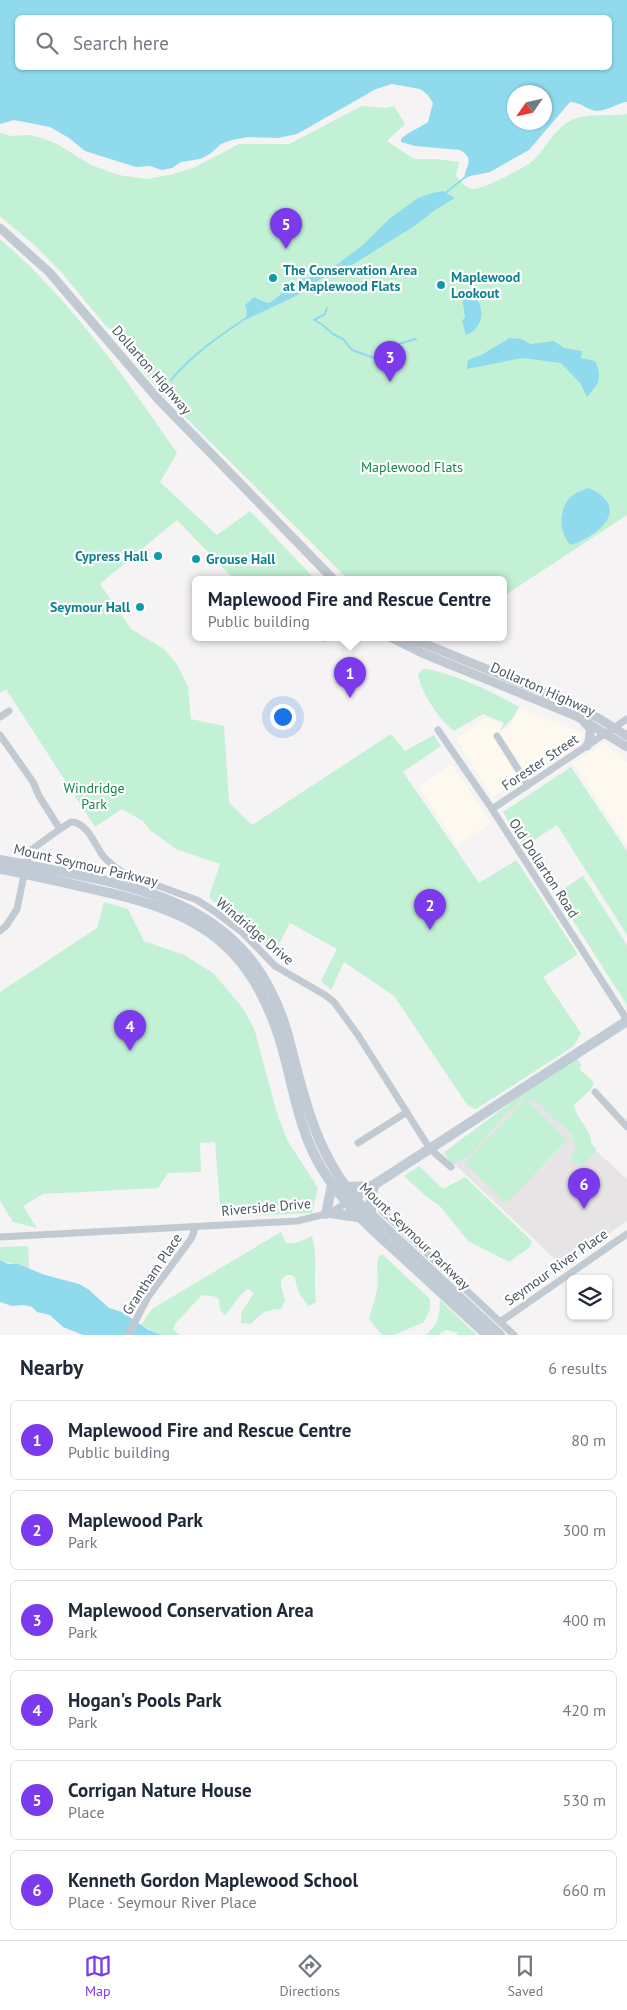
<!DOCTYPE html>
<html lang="en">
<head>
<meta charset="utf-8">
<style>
	body { margin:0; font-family:"PT Sans",sans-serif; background:#f2f2f3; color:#1f2937 }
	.controls { position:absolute; right:15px; bottom:15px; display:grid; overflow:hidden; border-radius:8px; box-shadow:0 1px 4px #0004 }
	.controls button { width:45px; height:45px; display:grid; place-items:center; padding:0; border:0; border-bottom:1px solid #e0e1e3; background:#fff; color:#1f2937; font:25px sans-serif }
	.compass { position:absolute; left:507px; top:85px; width:45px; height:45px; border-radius:50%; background:#fff; box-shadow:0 1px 4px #0004; rotate:236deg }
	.you { position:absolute; left:282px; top:716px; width:18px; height:18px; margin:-12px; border:4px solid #fff; border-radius:50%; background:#1a73e8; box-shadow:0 0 0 8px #1a73e833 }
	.badge { display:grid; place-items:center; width:32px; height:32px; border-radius:50%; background:#7c3aed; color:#fff; font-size:16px; font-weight:700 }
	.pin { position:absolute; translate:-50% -41px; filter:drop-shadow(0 1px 2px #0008) }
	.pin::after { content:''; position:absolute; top:26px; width:18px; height:15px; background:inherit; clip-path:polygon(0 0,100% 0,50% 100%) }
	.popup { position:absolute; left:192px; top:576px; width:315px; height:65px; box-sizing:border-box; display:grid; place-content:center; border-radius:8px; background:#fff; filter:drop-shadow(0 1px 4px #0005); font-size:16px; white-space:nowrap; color:#747a83 }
	.popup b { font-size:19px; color:#1f2937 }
	.popup::after { content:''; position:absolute; left:50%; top:100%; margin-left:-10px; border:10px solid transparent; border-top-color:#fff }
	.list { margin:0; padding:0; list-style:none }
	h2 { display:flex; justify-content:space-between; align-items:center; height:65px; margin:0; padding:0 20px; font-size:21px }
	h2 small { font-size:16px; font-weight:400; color:#747a83 }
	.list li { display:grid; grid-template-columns:32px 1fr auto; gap:15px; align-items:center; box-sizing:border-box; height:80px; margin:0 10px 10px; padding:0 10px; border:1px solid #e0e1e3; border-radius:8px }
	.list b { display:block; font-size:19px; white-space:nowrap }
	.list p { margin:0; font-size:16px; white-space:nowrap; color:#747a83 }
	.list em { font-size:16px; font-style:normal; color:#747a83 }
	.icon { flex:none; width:28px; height:28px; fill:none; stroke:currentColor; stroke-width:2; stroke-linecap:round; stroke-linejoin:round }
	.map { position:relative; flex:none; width:627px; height:1335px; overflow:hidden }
	.search { position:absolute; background:#fff; box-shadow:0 1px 4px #0004; left:15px; right:15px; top:15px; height:55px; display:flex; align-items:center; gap:12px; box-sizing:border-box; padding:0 18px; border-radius:8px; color:#747a83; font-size:19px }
	.sheet { height:605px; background:#fff }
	nav { display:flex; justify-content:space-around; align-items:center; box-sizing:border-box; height:70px; border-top:1px solid #e0e1e3; background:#fff; font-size:14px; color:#747a83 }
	nav a { display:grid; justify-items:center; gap:2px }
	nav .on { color:#7c3aed }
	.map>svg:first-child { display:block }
	.commercial { fill:#fdf9ef }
	.education { fill:#e6e4e5 }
	.green { fill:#c3f1d5 }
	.water { fill:#90daee; fill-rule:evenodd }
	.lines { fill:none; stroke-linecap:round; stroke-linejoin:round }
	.stream { stroke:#90daee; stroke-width:2 }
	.minor { stroke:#c1cad2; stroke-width:7 }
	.tertiary { stroke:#c1cad2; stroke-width:9 }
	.secondary { stroke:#c1cbd6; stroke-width:10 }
	.culture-dot { fill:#0f9aa8; stroke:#fff; stroke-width:2 }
	.labels { text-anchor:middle; stroke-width:4.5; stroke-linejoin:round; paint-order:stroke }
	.culture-label { font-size:14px; font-weight:bold; fill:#0d838f; stroke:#fff; text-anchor:start }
	.street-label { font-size:14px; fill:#4a5661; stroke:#fff }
	.park-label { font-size:14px; fill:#17864f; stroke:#fff }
</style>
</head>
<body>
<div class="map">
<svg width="627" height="1335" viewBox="0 0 627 1335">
	<rect width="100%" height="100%" fill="#f5f3f3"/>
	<g class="commercial">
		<path d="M520,708L583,733L584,736L492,797L456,739L487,717L507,730Z"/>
		<path d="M603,743L627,762V845L573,763Z"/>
		<path d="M452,764L491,823L457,845L418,786Z"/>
	</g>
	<path class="education" d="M530,1091L627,1179V1221L562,1266L443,1153Z"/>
	<g class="green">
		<path d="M362,106L386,108L394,106L405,124L387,141L414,159H437L459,162L456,176C461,181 466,189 474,189C483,189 522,169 530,163C545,151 553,130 570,121C586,112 609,117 627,114V515L504,596V579H348L164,396L140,368L113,331L105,325L63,274L34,245L0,216V133L11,136L30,135L44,139L59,145L91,165L118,175L147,179L170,175L193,168L239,144H289Z"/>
		<path d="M0,239C71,300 124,376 177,453L160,482L217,535L250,511L315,579H234L177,520L100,584L131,629L164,649L178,666L188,687L191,719L224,726L229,802L252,825L391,734L405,751L434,735L441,746L403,772L479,883L515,861H517L577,953V955L543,977L581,1033L574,1046L476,1109L468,1106L394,996L344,962L331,990L321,981L337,949L290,923L274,953L209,897L220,864L176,849L150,830L143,821L122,809L95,827L6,689L0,693Z"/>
		<path d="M423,669C450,671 495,693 519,707L513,718L499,732L504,723L483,714L454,731C440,721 421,692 418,675Z"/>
		<path d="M571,767L627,851V935L557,825L525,846L503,812Z"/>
		<path d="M583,876L627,945V1005L556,894Z"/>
		<path d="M104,902L128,909L144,941L184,955L213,973L242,1007L254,1028L276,1110L287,1140L318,1188L312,1213L221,1217L215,1142L200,1143L201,1172L168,1173L158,1188L43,1194L23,1206L37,1228L13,1222L0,1201V992L97,928Z"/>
		<path d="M576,1058L581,1064L580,1070L594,1082L592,1088L574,1105C576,1119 592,1130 591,1143L597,1150L582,1167L572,1161V1155L576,1149L573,1138L567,1128L553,1118L538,1102L526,1100L567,1140L506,1203L465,1163L525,1100L522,1099C513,1108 504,1116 496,1125C482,1139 472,1160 452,1164L446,1156V1151L534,1085Z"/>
		<path d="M419,1166L443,1189L465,1177L532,1241L530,1247L509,1262L468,1241L440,1206L428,1198L404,1176Z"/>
		<path d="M281,1232L285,1242C295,1246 303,1240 312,1236C318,1259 313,1279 316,1302L309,1306C302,1299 296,1289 295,1278L292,1275H286L281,1280V1286L285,1300L281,1309C265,1310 261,1313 251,1324L241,1323V1313L254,1293L248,1289C237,1296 234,1306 225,1315L220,1310L219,1299L213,1296L202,1295L176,1323L173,1329L180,1335H162L141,1325L152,1309Z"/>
		<path d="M28,1246L29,1268C19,1265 9,1264 0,1260V1247Z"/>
		<path d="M382,1254L430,1299V1309L424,1322L394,1335H382L369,1319C372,1307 378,1293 378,1280C378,1271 374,1261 382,1254Z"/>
		<path d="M440,1300L477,1335H458L456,1332L446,1330L438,1335H426C439,1323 439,1318 440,1300Z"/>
	</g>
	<g class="water">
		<path d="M0,0H627V102C616,103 604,114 592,110C583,107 582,103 570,102L529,150L490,172L470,176L464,179C465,166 476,159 460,150L415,146L401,142V139C408,132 419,128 428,122L433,103L428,95L420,89L392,84L376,89L297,134L278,138L248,137L232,140L221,144L210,154L200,159L181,162L172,168L162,170L150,166L136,167L85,151L69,138L50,127L14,120L0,124ZM18,18H610V68H18ZM544,92V122H514V92Z"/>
		<path d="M443,191L455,198L435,210L416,225L352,265L321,279L296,296L245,320L247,311L245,305L254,297L267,303L271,302L300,279L319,276L334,267L364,244L389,219L418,198L432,193Z"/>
		<path d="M472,294C486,305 485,328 466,335L462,321L465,317L462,298Z"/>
		<path d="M510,338L521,339L531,344L554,341L564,348L582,351L581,358L595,361C603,380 599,383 587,397L580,383L561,363L522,358L467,369L468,360L481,355Z"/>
		<path d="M588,488C595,490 599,493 604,498C624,518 588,540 571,545C558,533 558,506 573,495C577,492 583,490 588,488Z"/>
		<path d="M0,1260L8,1264H18L45,1275L79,1284L88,1289L109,1308L122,1312L147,1329L162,1335H83L63,1327L50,1315L37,1312L32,1307L24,1305L12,1306L0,1302Z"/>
	</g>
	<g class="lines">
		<g class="stream">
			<path d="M444,194L464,178"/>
			<path d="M327,308L325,314L314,320L323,325L333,334L343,339L352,350L374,358L398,344L416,339"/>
			<path d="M171,380C193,354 218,337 246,318"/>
		</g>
		<g class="minor">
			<path d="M324,638L325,637"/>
			<path d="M0,717L9,711"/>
			<path d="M438,730L492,809L627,1020"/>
			<path d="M0,735L33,782L39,796L60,829L71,822C87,822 95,845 103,856C110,864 117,869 126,874L197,900L214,911L243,933L275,966L325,995L334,1002L358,1035L430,1149L451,1167"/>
			<path d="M497,736L528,785"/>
			<path d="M492,809L627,719"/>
			<path d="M0,931L6,926L17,909L26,865L31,850L60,829"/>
			<path d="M595,1092L627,1127"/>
			<path d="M358,1143L407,1112"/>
			<path d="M382,1211L514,1335"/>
			<path d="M0,1237L297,1221L330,1213L346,1203"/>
			<path d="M500,1322L627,1234"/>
			<path d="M128,1335L148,1297L191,1239L194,1232L193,1227"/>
		</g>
		<g class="tertiary">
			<path d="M0,228L49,272L157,398L333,579"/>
			<path d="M390,637L422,653L576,716L627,747"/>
			<path d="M408,637L567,702L600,719L627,736"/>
			<path d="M585,723L590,728C591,735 590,739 587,746"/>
		</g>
		<g class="secondary">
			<path d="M0,860C131,886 254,893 291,1047C305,1104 319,1159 360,1204L500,1335"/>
			<path d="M0,869C31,875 62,882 92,889C190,910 246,936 279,1037C293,1081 297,1128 322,1169C345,1207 377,1234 409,1263C435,1287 461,1311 487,1335"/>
			<path d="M345,1187L373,1186"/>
			<path d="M349,1201L627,1021"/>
			<path d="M330,1213L358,1217"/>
			<path d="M326,1214L332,1185"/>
			<path d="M371,1214V1200L374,1186"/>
		</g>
	</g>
	<g class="culture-dot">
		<circle cx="273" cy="278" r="5"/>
		<circle cx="441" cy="285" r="5"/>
		<circle cx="158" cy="556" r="5"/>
		<circle cx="196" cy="559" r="5"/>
		<circle cx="140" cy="607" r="5"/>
	</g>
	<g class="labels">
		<g class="culture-label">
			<text x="283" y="275">The Conservation Area<tspan x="283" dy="16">at Maplewood Flats</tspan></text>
			<text x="451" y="282">Maplewood<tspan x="451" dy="16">Lookout</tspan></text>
			<text x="148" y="561" text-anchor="end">Cypress Hall</text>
			<text x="206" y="564">Grouse Hall</text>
			<text x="130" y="612" text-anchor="end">Seymour Hall</text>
		</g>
		<g class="street-label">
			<text transform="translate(152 370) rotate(49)" y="5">Dollarton Highway</text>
			<text transform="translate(543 689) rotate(24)" y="5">Dollarton Highway</text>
			<text transform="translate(540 762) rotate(-34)" y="5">Forester Street</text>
			<text transform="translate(86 865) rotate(13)" y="5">Mount Seymour Parkway</text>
			<text transform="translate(544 868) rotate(57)" y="5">Old Dollarton Road</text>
			<text transform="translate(255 931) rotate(40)" y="5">Windridge Drive</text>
			<text transform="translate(266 1207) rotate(-5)" y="5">Riverside Drive</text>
			<text transform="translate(415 1236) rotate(44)" y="5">Mount Seymour Parkway</text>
			<text transform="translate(556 1267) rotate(-35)" y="5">Seymour River Place</text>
			<text transform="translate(152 1274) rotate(-56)" y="5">Grantham Place</text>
		</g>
		<g class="park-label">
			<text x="412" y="472">Maplewood Flats</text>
			<text x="94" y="793">Windridge<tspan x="94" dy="16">Park</tspan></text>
		</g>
	</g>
</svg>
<div class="controls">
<button><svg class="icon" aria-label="layers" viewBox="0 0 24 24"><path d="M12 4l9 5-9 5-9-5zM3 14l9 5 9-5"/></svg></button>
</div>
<svg class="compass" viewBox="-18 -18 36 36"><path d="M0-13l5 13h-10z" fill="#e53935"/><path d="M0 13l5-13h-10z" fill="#747a83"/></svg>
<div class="you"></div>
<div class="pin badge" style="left:350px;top:698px">1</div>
<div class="popup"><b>Maplewood Fire and Rescue Centre</b>Public building</div>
<div class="pin badge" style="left:430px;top:930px">2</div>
<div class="pin badge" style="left:390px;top:382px">3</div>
<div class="pin badge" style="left:130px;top:1051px">4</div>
<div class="pin badge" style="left:286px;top:249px">5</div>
<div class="pin badge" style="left:584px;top:1209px">6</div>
<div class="search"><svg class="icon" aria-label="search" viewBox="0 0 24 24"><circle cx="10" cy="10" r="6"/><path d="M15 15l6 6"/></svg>Search here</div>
</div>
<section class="sheet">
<h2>Nearby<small>6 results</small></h2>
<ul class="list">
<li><span class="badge">1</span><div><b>Maplewood Fire and Rescue Centre</b><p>Public building</p></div><em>80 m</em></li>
<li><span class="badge">2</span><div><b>Maplewood Park</b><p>Park</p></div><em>300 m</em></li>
<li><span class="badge">3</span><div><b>Maplewood Conservation Area</b><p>Park</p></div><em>400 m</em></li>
<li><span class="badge">4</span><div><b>Hogan's Pools Park</b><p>Park</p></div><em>420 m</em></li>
<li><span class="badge">5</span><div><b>Corrigan Nature House</b><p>Place</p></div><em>530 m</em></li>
<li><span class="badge">6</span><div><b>Kenneth Gordon Maplewood School</b><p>Place · Seymour River Place</p></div><em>660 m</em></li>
</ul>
</section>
<nav>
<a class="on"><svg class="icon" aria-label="map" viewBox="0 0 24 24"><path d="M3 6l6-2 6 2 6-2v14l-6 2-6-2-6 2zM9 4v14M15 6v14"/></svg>Map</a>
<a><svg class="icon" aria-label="directions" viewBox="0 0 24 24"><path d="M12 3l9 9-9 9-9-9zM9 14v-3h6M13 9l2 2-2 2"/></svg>Directions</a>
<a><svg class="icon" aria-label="saved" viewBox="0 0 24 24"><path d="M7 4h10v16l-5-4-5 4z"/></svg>Saved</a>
</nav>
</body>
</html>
